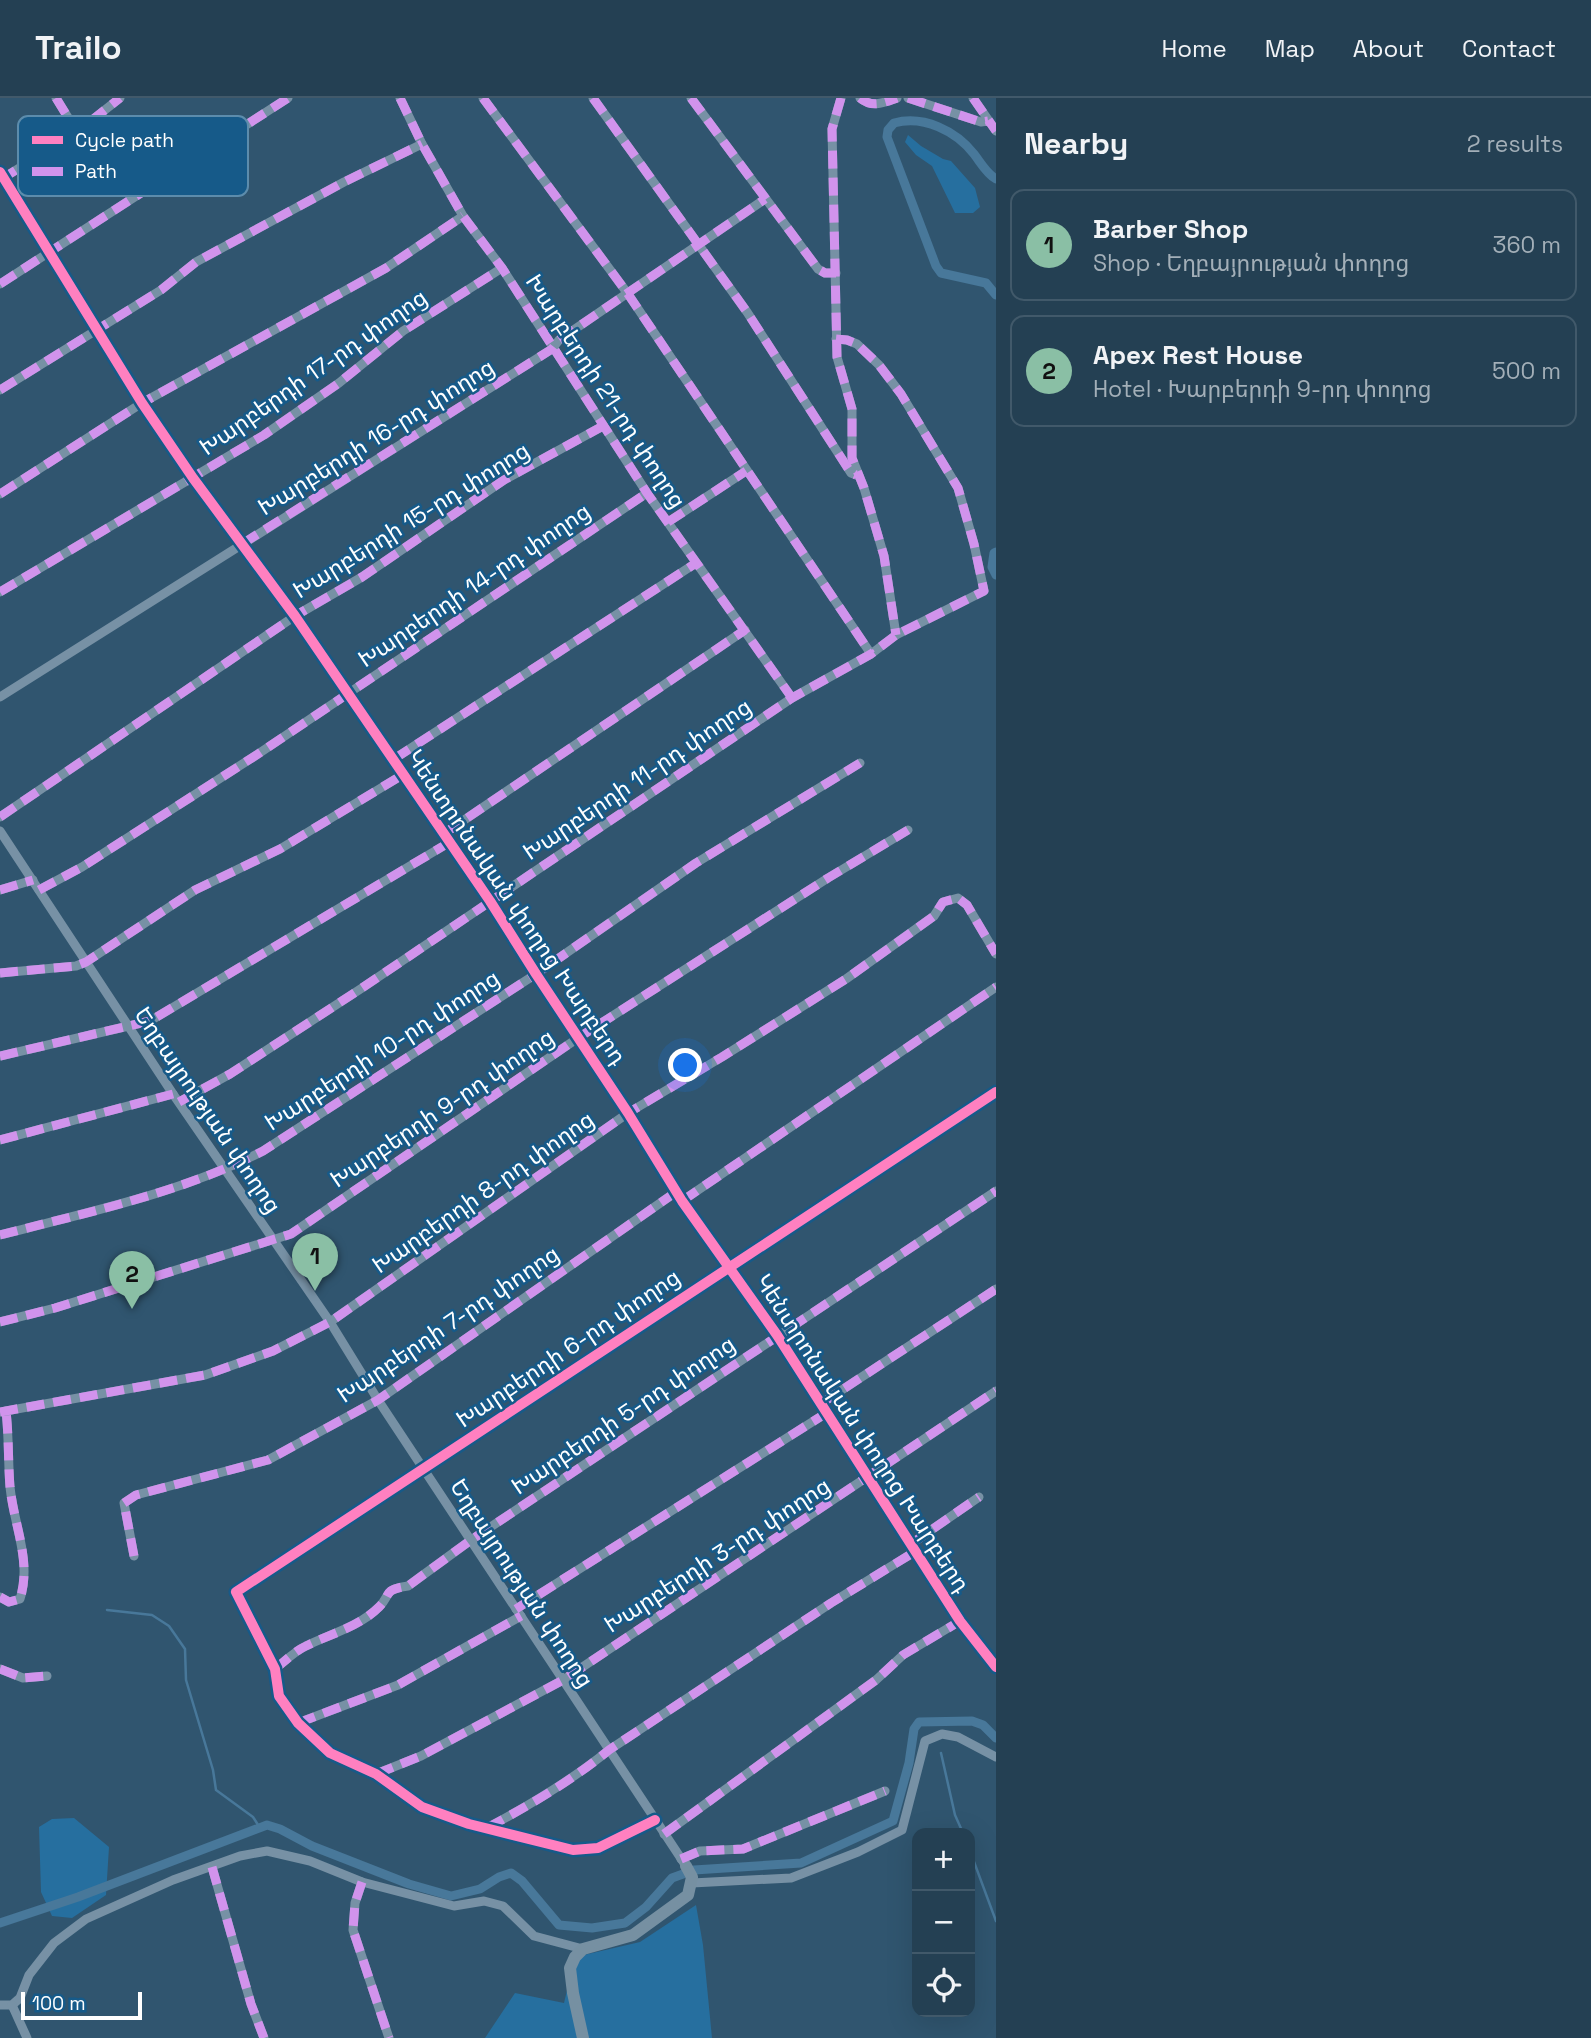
<!DOCTYPE html>
<html lang="en">
<head>
<meta charset="utf-8">
<style>
	body { margin:0; font-family:"Space Grotesk","Noto Sans Armenian",sans-serif; background:#304b5d; color:#f1f3f6 }
	.controls { position:absolute; right:21px; bottom:21px; display:grid; overflow:hidden; border-radius:14px; box-shadow:0 7px 28px #0002 }
	.controls button { width:63px; height:63px; display:grid; place-items:center; padding:0; border:0; border-bottom:2px solid #41596a; background:#244053; color:#f1f3f6; font:35px sans-serif }
	.scale { position:absolute; left:21px; bottom:18px; width:121px; box-sizing:border-box; padding-left:7px; border:4px solid #fff; border-top:0; font-size:19px; line-height:24px; white-space:nowrap; color:#fff; -webkit-text-stroke:5px #165a89; paint-order:stroke }
	.you { position:absolute; left:686px; top:968px; width:24px; height:24px; margin:-18px; border:5px solid #fff; border-radius:50%; background:#1a73e8; box-shadow:0 0 0 10px #1a73e833 }
	.badge { display:grid; place-items:center; width:46px; height:46px; border-radius:50%; background:#8abfa5; color:#111; font-size:23px; font-weight:700 }
	.pin { position:absolute; translate:-50% -58px; filter:drop-shadow(0 2px 4px #0008) }
	.pin::after { content:''; position:absolute; top:37px; width:24px; height:21px; background:inherit; clip-path:polygon(0 0,100% 0,50% 100%) }
	.list { margin:0; padding:0; list-style:none }
	h2 { display:flex; justify-content:space-between; align-items:center; height:91px; margin:0; padding:0 28px; font-size:30px }
	h2 small { font-size:23px; font-weight:400; color:#a3afb8 }
	.list li { display:grid; grid-template-columns:46px 1fr auto; gap:21px; align-items:center; box-sizing:border-box; height:112px; margin:0 14px 14px; padding:0 14px; border:2px solid #41596a; border-radius:14px }
	.list b { display:block; font-size:26px; white-space:nowrap }
	.list p { margin:0; font-size:23px; white-space:nowrap; color:#a3afb8 }
	.list em { font-size:23px; font-style:normal; color:#a3afb8 }
	.icon { flex:none; width:38px; height:38px; fill:none; stroke:currentColor; stroke-width:2; stroke-linecap:round; stroke-linejoin:round }
	.map { position:relative; flex:none; width:996px; height:1940px; overflow:hidden }
	header { display:flex; align-items:center; gap:42px; box-sizing:border-box; height:98px; padding:0 35px; background:#244053; border-bottom:2px solid #41596a }
	header strong { font-size:33px }
	nav { display:flex; gap:38px; margin-inline-start:auto; font-size:24px }
	main { display:flex }
	aside { flex:1; background:#244053 }
	.map>svg:first-child { display:block }
	.green { fill:#266f9f }
	.lines { fill:none; stroke-linecap:round; stroke-linejoin:round }
	.stream { stroke:#48789a; stroke-width:2.5 }
	.canal { stroke:#48789a; stroke-width:9 }
	.minor { stroke:#7791a5; stroke-width:9 }
	.major { stroke:#7690a2; stroke-width:12 }
	.quiet { stroke:#d193ec; stroke-width:9; stroke-dasharray:18 9; stroke-linecap:butt }
	.cycleway-casing { stroke:#165a89; stroke-width:15 }
	.cycleway { stroke:#ff80c0; stroke-width:10 }
	.labels { text-anchor:middle; stroke-width:5; stroke-linejoin:round; paint-order:stroke }
	.street-label { font-size:23px; fill:#fff; stroke:#165a89 }
	.key { fill:#165a89; stroke:#5c8cac; stroke-width:2 }
	.key-label { font-size:19px; fill:#fff }
</style>
</head>
<body>
<header>
<strong>Trailo</strong>
<nav><a>Home</a><a>Map</a><a>About</a><a>Contact</a></nav>
</header>
<main>
<div class="map">
<svg width="996" height="1940" viewBox="0 0 996 1940">
	<rect width="100%" height="100%" fill="#30556f"/>
	<g class="green">
		<path d="M908,37L921,48L943,61L951,63L975,90L980,109L973,115H955L932,68L916,57L905,44Z"/>
		<path d="M74,1720L109,1749L106,1797L72,1820L52,1818L41,1794L39,1729L52,1721Z"/>
		<path d="M696,1807L703,1847L712,1940H485L515,1895L564,1905L575,1859L640,1844Z"/>
	</g>
	<g class="lines">
		<g class="stream">
			<path d="M107,1512L152,1517L169,1528L185,1551L186,1582L213,1672L216,1692L253,1719L260,1730"/>
			<path d="M941,1655L955,1717L963,1735"/>
			<path d="M970,1753L996,1823"/>
		</g>
		<g class="canal">
			<path d="M996,81C986,75 981,65 974,56C956,33 924,17 894,25L888,32L887,39L936,168L941,175L986,185L996,197"/>
			<path d="M996,454L994,455L992,469L996,477"/>
			<path d="M0,1825L78,1799L267,1727L280,1731L312,1748L409,1786L451,1798L480,1791L499,1779L511,1775L522,1783L559,1827L592,1830L625,1825L646,1809L672,1780L694,1772L801,1765L893,1723L909,1665L914,1631L919,1624L972,1623L983,1627L996,1640"/>
		</g>
		<g class="minor">
			<path d="M56,0L77,34"/>
			<path d="M400,0L422,46L463,118L502,170L647,395L792,600"/>
			<path d="M483,0L628,196L871,556"/>
			<path d="M593,0L747,214L851,375L859,378"/>
			<path d="M691,0L818,171L825,175H836"/>
			<path d="M841,0L832,31L837,259L852,311V360L864,390L884,458L896,537"/>
			<path d="M860,0C872,10 883,5 897,0"/>
			<path d="M908,0L981,24L988,23"/>
			<path d="M973,0L996,33"/>
			<path d="M0,74L142,305L193,380L295,518L490,803L536,876L628,1015L682,1103L777,1237L960,1523L996,1569"/>
			<path d="M0,82L77,34L120,0"/>
			<path d="M0,186L288,0"/>
			<path d="M0,292L161,192L196,164L344,84L422,46"/>
			<path d="M0,396L142,305L386,170L463,118"/>
			<path d="M668,424L746,373"/>
			<path d="M0,494L264,337L339,285L403,233L502,170"/>
			<path d="M0,599L552,251L559,242L765,101"/>
			<path d="M394,661L696,465"/>
			<path d="M0,719L295,518L362,479L504,382L603,328"/>
			<path d="M0,733L173,996L330,1224L378,1302L686,1768"/>
			<path d="M445,735L745,532"/>
			<path d="M0,792L33,782"/>
			<path d="M39,792L82,769L258,656L647,395"/>
			<path d="M0,875L76,868L86,864L195,792L280,751L404,676"/>
			<path d="M0,958L150,923L450,744"/>
			<path d="M179,1004L230,976L362,890L792,600L871,556L896,537L984,493L974,446L958,390L901,296L879,267L857,246L847,242L836,241"/>
			<path d="M0,1042L173,996"/>
			<path d="M682,1103L996,889"/>
			<path d="M0,1137C88,1114 181,1095 263,1053L536,876L696,765L860,665"/>
			<path d="M0,1224L55,1210L291,1136L578,940L828,780L908,732"/>
			<path d="M822,1305L996,1191"/>
			<path d="M0,1314L205,1277L273,1253L330,1224L628,1015L722,959L846,881L934,818L943,804L958,800L967,807L996,856"/>
			<path d="M911,1446L979,1399"/>
			<path d="M134,1458L124,1405L136,1397L268,1362L378,1302L676,1094"/>
			<path d="M0,1499L9,1504L20,1501C32,1463 14,1428 10,1389C8,1364 9,1339 6,1313"/>
			<path d="M516,1511L828,1314"/>
			<path d="M0,1571L23,1580L47,1578"/>
			<path d="M275,1571C285,1563 295,1553 306,1548C330,1536 359,1529 379,1509C392,1496 382,1492 408,1488L471,1442L996,1093"/>
			<path d="M298,1625L398,1587L521,1518"/>
			<path d="M376,1676L421,1658L563,1582L996,1293"/>
			<path d="M655,1722L598,1750L573,1752L469,1726L422,1709L376,1676L330,1655L298,1625L279,1598L275,1571L236,1494L996,994"/>
			<path d="M487,1730C530,1707 571,1683 609,1652L831,1505L916,1453"/>
			<path d="M664,1736L876,1582L903,1557L960,1523"/>
			<path d="M681,1761L700,1753L743,1751L885,1693"/>
			<path d="M212,1769L251,1906L264,1940"/>
			<path d="M362,1784L355,1805L353,1832L389,1940"/>
			<path d="M692,1785L791,1780L858,1754L902,1732L925,1643L942,1636L958,1639L996,1659"/>
			<path d="M0,1907H12L20,1900L29,1877L54,1845L86,1821L173,1782L240,1758L267,1753L310,1763L362,1784L454,1808L484,1803L503,1808L534,1838L583,1851"/>
			<path d="M12,1907L27,1940"/>
		</g>
		<path class="major" d="M583,1940L573,1895L570,1870L575,1859L583,1851L633,1837L688,1797L692,1779L686,1768"/>
		<g class="quiet">
			<path d="M56,0L77,34"/>
			<path d="M400,0L422,46L463,118L502,170L647,395L792,600"/>
			<path d="M483,0L628,196L871,556"/>
			<path d="M593,0L747,214L851,375L856,377"/>
			<path d="M691,0L818,171L825,175H836"/>
			<path d="M841,0L832,31L837,259L852,311V360L864,390L884,458L896,537"/>
			<path d="M860,0C872,10 883,5 897,0"/>
			<path d="M908,0L981,24L988,23"/>
			<path d="M973,0L996,33"/>
			<path d="M0,82L77,34L120,0"/>
			<path d="M0,186L288,0"/>
			<path d="M0,292L161,192L196,164L344,84L422,46"/>
			<path d="M0,396L142,305L386,170L463,118"/>
			<path d="M668,424L746,373"/>
			<path d="M242,446L552,251L559,242L765,101"/>
			<path d="M0,494L264,337L339,285L403,233L502,170"/>
			<path d="M394,661L696,465"/>
			<path d="M0,719L295,518L362,479L504,382L603,328"/>
			<path d="M445,735L745,532"/>
			<path d="M0,792L33,782"/>
			<path d="M39,792L82,769L258,656L647,395"/>
			<path d="M0,875L76,868L86,864L195,792L280,751L404,676"/>
			<path d="M0,958L150,923L450,744"/>
			<path d="M179,1004L230,976L362,890L792,600L871,556L896,537L984,493L974,446L958,390L901,296L879,267L857,246L847,242L836,241"/>
			<path d="M0,1042L173,996"/>
			<path d="M682,1103L996,889"/>
			<path d="M0,1137C88,1114 181,1095 263,1053L536,876L696,765L860,665"/>
			<path d="M0,1224L55,1210L291,1136L578,940L828,780L908,732"/>
			<path d="M822,1305L996,1191"/>
			<path d="M0,1314L205,1277L273,1253L330,1224L628,1015L722,959L846,881L934,818L943,804L958,800L967,807L996,856"/>
			<path d="M911,1446L979,1399"/>
			<path d="M134,1458L124,1405L136,1397L268,1362L378,1302L676,1094"/>
			<path d="M0,1499L9,1504L20,1501C32,1463 14,1428 10,1389C8,1364 9,1339 6,1313"/>
			<path d="M516,1511L828,1314"/>
			<path d="M0,1571L23,1580L47,1578"/>
			<path d="M275,1571C285,1563 295,1553 306,1548C330,1536 359,1529 379,1509C392,1496 382,1492 408,1488L471,1442L996,1093"/>
			<path d="M298,1625L398,1587L521,1518"/>
			<path d="M376,1676L421,1658L563,1582L996,1293"/>
			<path d="M487,1730C530,1707 571,1683 609,1652L831,1505L916,1453"/>
			<path d="M664,1736L876,1582L903,1557L960,1523"/>
			<path d="M681,1761L700,1753L743,1751L885,1693"/>
			<path d="M212,1769L251,1906L264,1940"/>
			<path d="M362,1784L355,1805L353,1832L389,1940"/>
		</g>
		<defs>
			<g id="cycleway">
				<path d="M0,74L142,305L193,380L295,518L490,803L536,876L628,1015L682,1103L777,1237L960,1523L996,1569"/>
				<path d="M655,1722L598,1750L573,1752L469,1726L422,1709L376,1676L330,1655L298,1625L279,1598L275,1571L236,1494L996,994"/>
			</g>
		</defs>
		<use href="#cycleway" class="cycleway-casing"/>
		<use href="#cycleway" class="cycleway"/>
	</g>
	<g class="labels">
		<g class="street-label">
			<text transform="translate(313 274) rotate(-35)" y="8">Խարբերդի 17-րդ փողոց</text>
			<text transform="translate(606 293) rotate(57)" y="8">Խարբերդի 21-րդ փողոց</text>
			<text transform="translate(376 339) rotate(-32)" y="8">Խարբերդի 16-րդ փողոց</text>
			<text transform="translate(411 422) rotate(-32)" y="8">Խարբերդի 15-րդ փողոց</text>
			<text transform="translate(474 487) rotate(-34)" y="8">Խարբերդի 14-րդ փողոց</text>
			<text transform="translate(637 681) rotate(-34)" y="8">Խարբերդի 11-րդ փողոց</text>
			<text transform="translate(517 809) rotate(56)" y="8">Կենտրոնական փողոց Խարբերդ</text>
			<text transform="translate(382 952) rotate(-33)" y="8">Խարբերդի 10-րդ փողոց</text>
			<text transform="translate(442 1010) rotate(-34)" y="8">Խարբերդի 9-րդ փողոց</text>
			<text transform="translate(208 1012) rotate(56)" y="8">Եղբայրության փողոց</text>
			<text transform="translate(483 1094) rotate(-35)" y="8">Խարբերդի 8-րդ փողոց</text>
			<text transform="translate(448 1226) rotate(-34)" y="8">Խարբերդի 7-րդ փողոց</text>
			<text transform="translate(568 1250) rotate(-34)" y="8">Խարբերդի 6-րդ փողոց</text>
			<text transform="translate(623 1317) rotate(-34)" y="8">Խարբերդի 5-րդ փողոց</text>
			<text transform="translate(863 1335) rotate(57)" y="8">Կենտրոնական փողոց Խարբերդ</text>
			<text transform="translate(717 1457) rotate(-33)" y="8">Խարբերդի 3-րդ փողոց</text>
			<text transform="translate(522 1485) rotate(57)" y="8">Եղբայրության փողոց</text>
		</g>
	</g>
	<rect x="18" y="18" width="230" height="80" rx="10" class="key"/>
	<rect x="32" y="38" width="31" height="8" fill="#ff80c0"/>
	<rect x="32" y="69" width="31" height="9" fill="#d193ec"/>
	<g class="key-label">
		<text x="75" y="49">Cycle path</text>
		<text x="75" y="80">Path</text>
	</g>
</svg>
<div class="controls">
<button>+</button>
<button>−</button>
<button><svg class="icon" aria-label="locate" viewBox="0 0 24 24"><circle cx="12" cy="12" r="6"/><path d="M12 2v4M12 18v4M2 12h4M18 12h4"/></svg></button>
</div>
<div class="scale">100 m</div>
<div class="you"></div>
<div class="pin badge" style="left:315px;top:1193px">1</div>
<div class="pin badge" style="left:132px;top:1211px">2</div>
</div>
<aside>
<h2>Nearby<small>2 results</small></h2>
<ul class="list">
<li><span class="badge">1</span><div><b>Barber Shop</b><p>Shop · Եղբայրության փողոց</p></div><em>360 m</em></li>
<li><span class="badge">2</span><div><b>Apex Rest House</b><p>Hotel · Խարբերդի 9-րդ փողոց</p></div><em>500 m</em></li>
</ul>
</aside>
</main>
</body>
</html>
